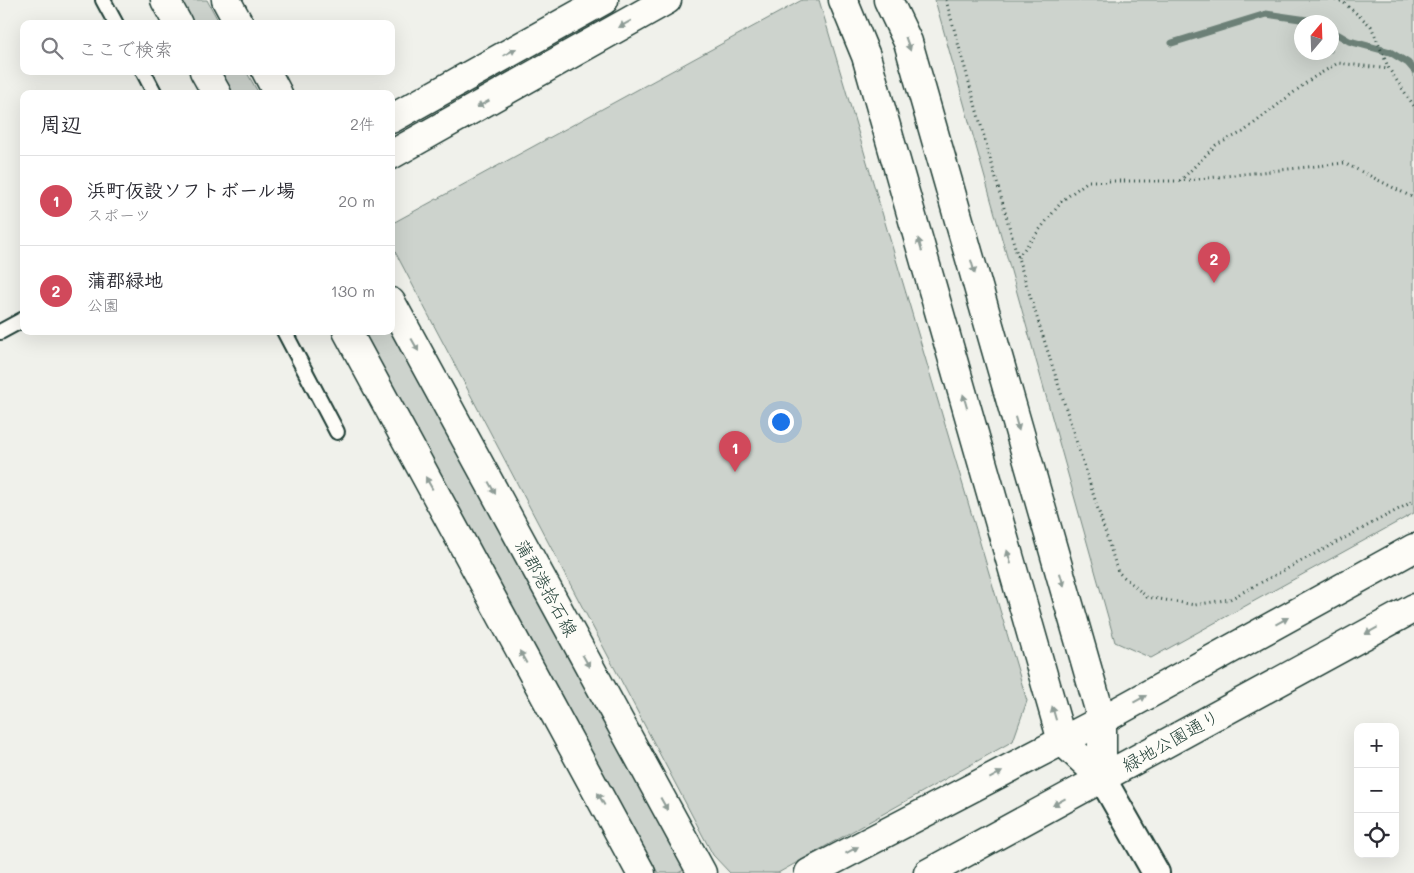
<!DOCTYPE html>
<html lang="ja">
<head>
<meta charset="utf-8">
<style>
	body { margin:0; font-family:Mali,"Klee One",sans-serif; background:#f2f2f3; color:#2b2b33 }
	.controls { position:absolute; right:15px; bottom:15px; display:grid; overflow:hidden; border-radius:10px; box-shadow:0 5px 20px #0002 }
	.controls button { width:45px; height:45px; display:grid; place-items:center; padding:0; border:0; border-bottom:1px solid #e1e1e2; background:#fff; color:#2b2b33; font:25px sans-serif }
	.compass { position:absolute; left:1294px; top:15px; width:45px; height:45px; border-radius:50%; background:#fff; box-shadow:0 5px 20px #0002; rotate:19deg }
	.you { position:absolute; left:780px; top:421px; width:18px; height:18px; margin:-12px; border:4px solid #fff; border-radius:50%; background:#1a73e8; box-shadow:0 0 0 8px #1a73e833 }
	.badge { display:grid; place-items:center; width:32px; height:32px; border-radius:50%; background:#d1495b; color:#fff; font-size:16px; font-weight:700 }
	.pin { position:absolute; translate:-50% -41px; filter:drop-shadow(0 1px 2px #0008) }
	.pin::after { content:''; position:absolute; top:26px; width:18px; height:15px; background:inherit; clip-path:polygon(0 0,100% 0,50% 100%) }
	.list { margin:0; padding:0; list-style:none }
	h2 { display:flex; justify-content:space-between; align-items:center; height:65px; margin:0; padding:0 20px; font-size:21px }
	h2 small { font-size:16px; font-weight:400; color:#7c7c81 }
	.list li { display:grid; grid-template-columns:32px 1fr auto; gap:15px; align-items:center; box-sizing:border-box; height:90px; padding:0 20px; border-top:1px solid #e1e1e2 }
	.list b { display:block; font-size:19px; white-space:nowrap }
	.list p { margin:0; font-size:16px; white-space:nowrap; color:#7c7c81 }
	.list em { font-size:16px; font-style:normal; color:#7c7c81 }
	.icon { flex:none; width:28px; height:28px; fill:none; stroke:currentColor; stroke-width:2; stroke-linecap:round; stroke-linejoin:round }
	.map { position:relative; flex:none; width:1414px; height:873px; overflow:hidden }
	.search { position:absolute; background:#fff; box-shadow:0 5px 20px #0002; left:20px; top:20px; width:375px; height:55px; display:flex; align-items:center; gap:12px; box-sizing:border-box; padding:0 18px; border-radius:10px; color:#7c7c81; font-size:19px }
	.panel { position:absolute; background:#fff; box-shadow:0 5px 20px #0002; left:20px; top:90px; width:375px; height:245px; border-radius:10px }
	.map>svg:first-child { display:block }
	.green { fill:#cdd3cd; stroke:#768880; fill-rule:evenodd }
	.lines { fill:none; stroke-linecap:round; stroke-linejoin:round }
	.stream { stroke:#6c8077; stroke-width:7 }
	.lane-casing { stroke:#1f3d34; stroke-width:18 }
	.street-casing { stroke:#1f3d34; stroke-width:30 }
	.secondary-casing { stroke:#1f3d34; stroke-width:31 }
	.path { stroke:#1f3d34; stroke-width:3; stroke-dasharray:1 4; stroke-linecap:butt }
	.lane { stroke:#fdfcf7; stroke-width:14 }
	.street { stroke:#fdfcf7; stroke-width:26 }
	.secondary { stroke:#fdfcf7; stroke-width:28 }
	.oneway { fill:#8e9c96 }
	.labels { text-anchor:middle; stroke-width:4.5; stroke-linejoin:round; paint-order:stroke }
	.street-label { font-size:18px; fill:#1f3d34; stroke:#fdfcf7 }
</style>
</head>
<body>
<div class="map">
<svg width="1414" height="873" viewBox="0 0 1414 873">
	<rect width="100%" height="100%" fill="#f0f1eb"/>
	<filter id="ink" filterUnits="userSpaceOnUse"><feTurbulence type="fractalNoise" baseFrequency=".02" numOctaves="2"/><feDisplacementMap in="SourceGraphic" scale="10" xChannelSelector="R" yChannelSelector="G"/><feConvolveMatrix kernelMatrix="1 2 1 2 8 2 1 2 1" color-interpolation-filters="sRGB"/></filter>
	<g filter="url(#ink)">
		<g class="green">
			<path d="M181,0H207L220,24H194Z"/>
			<path d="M802,0H819L1027,701L1013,741L778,873H730L713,855L391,244V224Z"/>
			<path d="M935,0H1414V513L1151,658L1115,642ZM1302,22H1332V52H1302Z"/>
			<path d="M220,71H246L259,94H233Z"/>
			<path d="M359,331H390L686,869L678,873H658Z"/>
		</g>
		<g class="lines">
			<g class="stream">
				<path d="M1332,31L1349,41L1390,52L1408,63L1414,70"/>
				<path d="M1172,43L1266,14L1314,21L1317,22"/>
			</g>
			<defs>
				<g id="lane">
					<path d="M103,0L116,24"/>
					<path d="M143,71L155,94"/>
					<path d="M284,331L337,432"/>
					<path d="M0,332L24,319"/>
				</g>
				<path id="street" d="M1102,778L1156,873"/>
				<g id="secondary">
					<path d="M165,0L178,24"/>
					<path d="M226,0L239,24"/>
					<path d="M843,0L866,56L1062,741L1102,778"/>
					<path d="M888,0L908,42L1102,720V778"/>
					<path d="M204,71L217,94"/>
					<path d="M266,71L278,94"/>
					<path d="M391,119L604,0"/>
					<path d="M391,155L667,0"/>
					<path d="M391,302L702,873"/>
					<path d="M347,331L641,873"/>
					<path d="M809,873L1102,720L1414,548"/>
					<path d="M928,873L1414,608"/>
				</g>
			</defs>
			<use href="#lane" class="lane-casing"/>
			<use href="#street" class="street-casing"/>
			<use href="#secondary" class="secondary-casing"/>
			<g class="path">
				<path d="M946,0L1018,258L1118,572L1147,597L1195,605L1230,599L1414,501"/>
				<path d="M1335,0L1343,2L1371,26L1389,69L1414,106"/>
				<path d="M1180,181L1216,145L1243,132L1311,79L1338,63L1389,69"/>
				<path d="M1018,257L1063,200L1088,181H1180L1344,163L1414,198"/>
			</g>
			<use href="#lane" class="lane"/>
			<use href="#street" class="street"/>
			<use href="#secondary" class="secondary"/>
		</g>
		<defs><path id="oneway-solid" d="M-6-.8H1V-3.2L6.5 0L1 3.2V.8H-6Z" transform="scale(1.25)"/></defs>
		<g class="oneway">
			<use href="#oneway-solid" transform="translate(625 24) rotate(151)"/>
			<use href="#oneway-solid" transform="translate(908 44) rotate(70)"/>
			<use href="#oneway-solid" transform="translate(510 52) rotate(-29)"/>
			<use href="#oneway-solid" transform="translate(483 104) rotate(151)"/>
			<use href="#oneway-solid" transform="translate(920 245) rotate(-106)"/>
			<use href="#oneway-solid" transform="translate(973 267) rotate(74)"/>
			<use href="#oneway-solid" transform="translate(415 345) rotate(61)"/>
			<use href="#oneway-solid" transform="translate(965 401) rotate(-106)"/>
			<use href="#oneway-solid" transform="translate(1017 424) rotate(74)"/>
			<use href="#oneway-solid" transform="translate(429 483) rotate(-119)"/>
			<use href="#oneway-solid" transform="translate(492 488) rotate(61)"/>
			<use href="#oneway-solid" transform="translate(1009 557) rotate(-106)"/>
			<use href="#oneway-solid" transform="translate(1062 580) rotate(74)"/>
			<use href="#oneway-solid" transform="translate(1282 621) rotate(-29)"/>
			<use href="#oneway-solid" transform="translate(1371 631) rotate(151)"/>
			<use href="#oneway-solid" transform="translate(523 657) rotate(-119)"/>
			<use href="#oneway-solid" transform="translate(586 661) rotate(61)"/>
			<use href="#oneway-solid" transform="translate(1140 699) rotate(-29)"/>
			<use href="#oneway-solid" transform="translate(1054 713) rotate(-106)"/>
			<use href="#oneway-solid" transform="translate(996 775) rotate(-28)"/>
			<use href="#oneway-solid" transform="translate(601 799) rotate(-119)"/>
			<use href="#oneway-solid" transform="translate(1059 802) rotate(151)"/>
			<use href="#oneway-solid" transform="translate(664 804) rotate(61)"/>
			<use href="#oneway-solid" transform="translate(852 850) rotate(-28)"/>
		</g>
	</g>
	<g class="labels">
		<g class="street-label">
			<text transform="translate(546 588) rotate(61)" y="6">蒲郡港拾石線</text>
			<text transform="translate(1171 741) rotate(-29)" y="6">緑地公園通り</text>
		</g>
	</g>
</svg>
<div class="controls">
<button>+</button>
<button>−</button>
<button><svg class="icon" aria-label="locate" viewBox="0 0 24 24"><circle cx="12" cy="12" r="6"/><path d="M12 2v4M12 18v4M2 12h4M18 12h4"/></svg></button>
</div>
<svg class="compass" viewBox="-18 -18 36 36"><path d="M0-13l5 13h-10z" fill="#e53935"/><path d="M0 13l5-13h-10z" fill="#7c7c81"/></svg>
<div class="you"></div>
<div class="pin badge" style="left:735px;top:472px">1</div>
<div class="pin badge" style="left:1214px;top:283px">2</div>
<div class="search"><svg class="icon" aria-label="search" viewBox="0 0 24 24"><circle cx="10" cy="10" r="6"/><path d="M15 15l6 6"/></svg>ここで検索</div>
<section class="panel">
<h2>周辺<small>2件</small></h2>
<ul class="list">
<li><span class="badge">1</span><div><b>浜町仮設ソフトボール場</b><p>スポーツ</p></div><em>20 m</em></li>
<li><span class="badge">2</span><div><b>蒲郡緑地</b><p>公園</p></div><em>130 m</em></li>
</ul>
</section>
</div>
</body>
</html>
